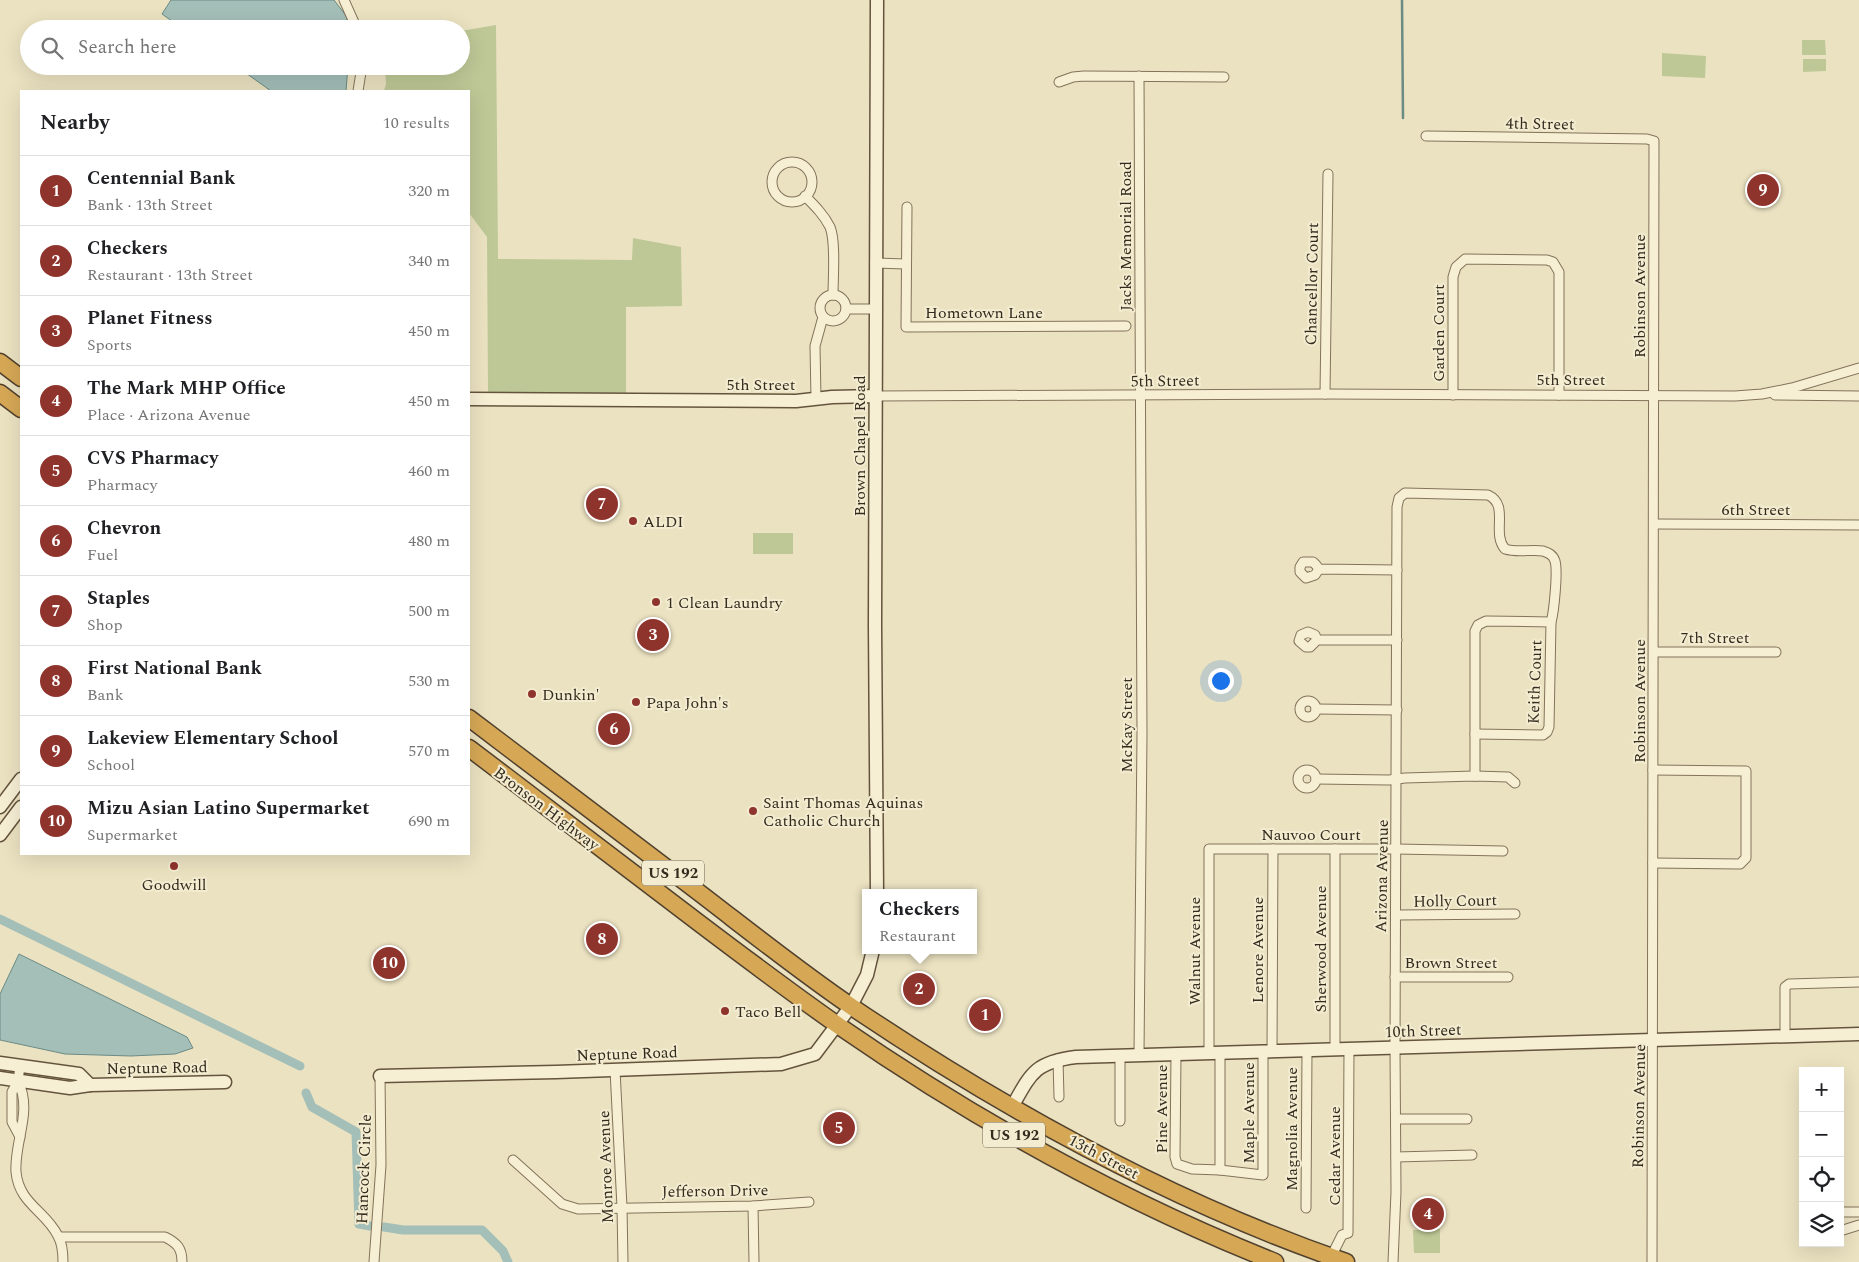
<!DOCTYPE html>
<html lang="en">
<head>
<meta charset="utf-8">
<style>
	body { margin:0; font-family:Spectral,serif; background:#f2f2f2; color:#202124 }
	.controls { position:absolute; right:15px; bottom:15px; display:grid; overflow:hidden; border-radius:0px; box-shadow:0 5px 20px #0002 }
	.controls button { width:45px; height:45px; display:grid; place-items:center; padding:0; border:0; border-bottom:1px solid #e0e0e0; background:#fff; color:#202124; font:25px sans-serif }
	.you { position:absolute; left:1220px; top:680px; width:18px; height:18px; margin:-12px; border:4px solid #fff; border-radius:50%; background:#1a73e8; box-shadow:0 0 0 8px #1a73e833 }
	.badge { display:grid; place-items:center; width:32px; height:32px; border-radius:50%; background:#8f342d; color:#fff; font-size:16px; font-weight:700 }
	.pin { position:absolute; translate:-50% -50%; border:2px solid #fff; box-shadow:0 1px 5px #0006 }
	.popup { position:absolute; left:862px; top:889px; width:115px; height:65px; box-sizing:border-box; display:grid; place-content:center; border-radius:0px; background:#fff; filter:drop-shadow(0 1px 4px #0005); font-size:16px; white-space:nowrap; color:#757577 }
	.popup b { font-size:19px; color:#202124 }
	.popup::after { content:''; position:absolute; left:50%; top:100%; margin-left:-10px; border:10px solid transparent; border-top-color:#fff }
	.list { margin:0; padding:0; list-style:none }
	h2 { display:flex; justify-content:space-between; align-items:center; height:65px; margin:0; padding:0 20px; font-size:21px }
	h2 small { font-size:16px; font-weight:400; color:#757577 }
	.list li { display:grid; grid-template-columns:32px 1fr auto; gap:15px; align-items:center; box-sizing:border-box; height:70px; padding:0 20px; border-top:1px solid #e0e0e0 }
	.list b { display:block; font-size:19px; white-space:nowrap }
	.list p { margin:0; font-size:16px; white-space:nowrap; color:#757577 }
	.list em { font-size:16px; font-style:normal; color:#757577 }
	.icon { flex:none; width:28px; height:28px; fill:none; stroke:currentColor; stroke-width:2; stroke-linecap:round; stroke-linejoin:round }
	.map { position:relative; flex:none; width:1859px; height:1262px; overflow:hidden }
	.search { position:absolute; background:#fff; box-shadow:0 5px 20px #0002; left:20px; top:20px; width:450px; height:55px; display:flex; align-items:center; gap:12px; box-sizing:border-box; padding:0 18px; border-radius:28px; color:#757577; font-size:19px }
	.panel { position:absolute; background:#fff; box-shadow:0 5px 20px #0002; left:20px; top:90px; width:450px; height:765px; border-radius:0px }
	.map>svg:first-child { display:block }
	.green { fill:#bec896 }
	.water { fill:#a4beb8; stroke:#6b8b85 }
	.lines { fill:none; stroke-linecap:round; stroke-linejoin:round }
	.stream { stroke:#6b8b85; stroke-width:2.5 }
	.canal { stroke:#a4beb8; stroke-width:9 }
	.street-casing { stroke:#83735a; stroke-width:11 }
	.secondary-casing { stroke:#65543d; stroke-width:15 }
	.highway-casing { stroke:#51412e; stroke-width:19 }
	.street { stroke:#f6efd4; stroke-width:9 }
	.secondary { stroke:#f6efd4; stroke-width:12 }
	.highway { stroke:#d6a856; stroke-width:16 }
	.poi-dot { fill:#8f342d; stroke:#f3ecd0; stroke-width:2 }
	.labels { text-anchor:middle; stroke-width:4; stroke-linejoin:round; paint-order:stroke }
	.shield { fill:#f3ecd0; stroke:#6d6453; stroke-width:1 }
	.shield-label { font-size:15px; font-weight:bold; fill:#342a1d }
	.street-label { font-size:16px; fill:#342a1d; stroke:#f3ecd0 }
	.poi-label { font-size:16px; fill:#342a1d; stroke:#f3ecd0; text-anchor:start }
</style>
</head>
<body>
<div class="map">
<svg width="1859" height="1262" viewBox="0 0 1859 1262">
	<rect width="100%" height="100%" fill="#ebe2c1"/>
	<g class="green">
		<path d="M496,25L498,259L632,260L633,238L681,247L682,306L626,307V395L488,394L487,237L469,213V91H384L386,84L385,66H461V31Z"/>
		<path d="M1802,40H1825L1826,55H1802Z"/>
		<path d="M1662,53L1706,56L1705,78L1662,76Z"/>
		<path d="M1803,59H1826V71L1803,72Z"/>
		<rect x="753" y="533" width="40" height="21"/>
		<path d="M1440,1229V1253H1414L1413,1230Z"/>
	</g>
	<g class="water">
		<path d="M171,0H334L347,17L348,29H183L162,14Z"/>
		<path d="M236,66H348L346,91H271Z"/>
		<path d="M19,954L187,1037L193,1048L175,1054L131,1056L65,1054L0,1040V994Z"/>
	</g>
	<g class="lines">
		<path class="stream" d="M1402,0L1403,118"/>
		<g class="canal">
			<path d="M0,919L300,1066"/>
			<path d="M306,1093L312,1107L356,1132L359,1224L370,1226"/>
			<path d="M384,1227L403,1230H482L503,1251L508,1262"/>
		</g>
		<defs>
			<g id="street">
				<path d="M344,0L357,29"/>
				<path d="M1139,76L1142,733L1139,1054"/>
				<path d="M1059,82L1073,77L1084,76L1224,77"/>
				<path d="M358,91L362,66"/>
				<path d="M1426,136L1647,139L1654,141L1652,1262"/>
				<circle cx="792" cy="182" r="20"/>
				<path d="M805,196C815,206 824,215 830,227C836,241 833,278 833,295"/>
				<path d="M907,207L906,327L1126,326"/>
				<path d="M875,263L906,264"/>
				<circle cx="833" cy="308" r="13"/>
				<path d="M846,309H875"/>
				<path d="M1325,394L1328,174"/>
				<path d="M1453,395V277L1456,267L1465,259L1547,260L1553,262L1559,272V395"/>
				<path d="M1775,395L1859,396"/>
				<path d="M876,396L1325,394L1735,396L1762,394L1792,388L1859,368"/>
				<path d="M816,399L815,346L823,317"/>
				<path d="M1654,524L1859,525"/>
				<path d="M1319,569L1315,575L1306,578L1300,572V567L1303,562H1313L1316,565L1319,569L1397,570"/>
				<path d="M1317,640L1310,647H1306L1299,641L1301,635L1308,632L1315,635L1317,640H1397"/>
				<path d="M1654,652H1776"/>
				<circle cx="1308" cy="709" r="8"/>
				<path d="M1316,709L1397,710"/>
				<circle cx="1307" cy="779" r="9"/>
				<path d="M1475,776V631L1478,625L1486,621L1551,622"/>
				<path d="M1316,779L1389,780L1405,778L1475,776L1508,777L1515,783"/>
				<path d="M1653,863L1740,864L1746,858V771L1653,770"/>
				<path d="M1396,915L1515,914"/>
				<path d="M1395,977H1508"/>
				<path d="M1785,1036V987L1789,984L1859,982"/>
				<path d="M1335,1049V849"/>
				<path d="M1272,1051L1273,849"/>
				<path d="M1209,1053V849H1396L1503,851"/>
				<path d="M1220,1053V1170"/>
				<path d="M1176,1054L1175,1157L1177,1164L1192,1169L1220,1170L1263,1175V1051"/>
				<path d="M1058,1059L1059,1097"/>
				<path d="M615,1070L622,1207L623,1262"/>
				<path d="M18,1081C33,1112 14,1141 16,1172C19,1204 46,1211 58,1236C62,1243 63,1253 63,1262"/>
				<path d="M1396,1119H1467"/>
				<path d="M1120,1121V1055"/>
				<path d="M20,1137L12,1122V1092L18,1081L20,1066"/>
				<path d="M1396,1157L1472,1155"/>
				<path d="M513,1160L562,1204L578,1209L753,1206L809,1202"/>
				<path d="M753,1206L754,1262"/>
				<path d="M1306,1208L1307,1050"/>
				<path d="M1840,1212H1859"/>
				<path d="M1840,1231L1859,1225"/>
				<path d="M59,1237H165C177,1243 182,1248 182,1262"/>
				<path d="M1331,1257L1342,1235L1348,1233L1349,1049"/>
				<path d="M374,1262L381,1165L380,1076"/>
				<path d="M1393,1262L1396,1192L1395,1047L1397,507L1399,498L1405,493L1488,495C1510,505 1491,533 1505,549C1518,553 1531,549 1543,551C1549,553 1553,555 1555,561C1558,571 1554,612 1551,622L1549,727L1547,732L1543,735L1475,734"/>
			</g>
			<g id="secondary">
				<path d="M469,399L796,401L832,397L876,396"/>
				<path d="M0,807L21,779"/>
				<path d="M0,835L21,807"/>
				<path d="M877,893L875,625L877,0"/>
				<path d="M0,1063L79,1074L90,1085"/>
				<path d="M380,1076L556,1072L781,1064L815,1054L851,1006L867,975L873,950"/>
				<path d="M0,1078L70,1088L90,1085L225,1082"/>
				<path d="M1012,1107C1031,1073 1035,1062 1076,1057L1859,1034"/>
			</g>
			<g id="highway">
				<path d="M0,362L21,378"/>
				<path d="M0,393L21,409"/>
				<path d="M469,718C545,776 621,833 697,891C748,930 799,971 852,1007C1005,1110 1171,1202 1346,1262"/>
				<path d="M469,748C547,807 625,867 703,926C748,960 793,994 839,1026C975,1120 1122,1201 1275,1262"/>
			</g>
		</defs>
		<use href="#street" class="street-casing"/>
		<use href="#secondary" class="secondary-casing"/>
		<use href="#highway" class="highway-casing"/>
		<use href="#street" class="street"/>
		<use href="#secondary" class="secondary"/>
		<use href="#highway" class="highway"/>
	</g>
	<g class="poi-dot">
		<circle cx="633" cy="521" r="5"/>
		<circle cx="656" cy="602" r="5"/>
		<circle cx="532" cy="694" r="5"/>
		<circle cx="636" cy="702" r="5"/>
		<circle cx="753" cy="811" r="5"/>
		<circle cx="174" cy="866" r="5"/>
		<circle cx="725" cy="1011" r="5"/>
	</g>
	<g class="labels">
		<g class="shield">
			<rect x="642" y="860.5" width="62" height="25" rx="4"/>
			<rect x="983" y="1122.5" width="62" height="25" rx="4"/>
		</g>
		<g class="shield-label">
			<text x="673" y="878">US 192</text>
			<text x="1014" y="1140">US 192</text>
		</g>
		<g class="street-label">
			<text transform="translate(1540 123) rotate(1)" y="6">4th Street</text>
			<text transform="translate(1125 236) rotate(-90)" y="6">Jacks Memorial Road</text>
			<text transform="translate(1311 284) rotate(-89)" y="6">Chancellor Court</text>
			<text transform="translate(1639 296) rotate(-90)" y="6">Robinson Avenue</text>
			<text x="984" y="318">Hometown Lane</text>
			<text transform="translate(1438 333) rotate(-90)" y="6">Garden Court</text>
			<text x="1571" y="385">5th Street</text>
			<text transform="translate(1165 380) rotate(-1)" y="6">5th Street</text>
			<text x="761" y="390">5th Street</text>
			<text transform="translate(859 446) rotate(-90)" y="6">Brown Chapel Road</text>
			<text x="1756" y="515">6th Street</text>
			<text x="1715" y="643">7th Street</text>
			<text transform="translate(1534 682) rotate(-88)" y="6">Keith Court</text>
			<text transform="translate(1639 701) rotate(-90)" y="6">Robinson Avenue</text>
			<text transform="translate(1126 725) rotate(-90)" y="6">McKay Street</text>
			<text transform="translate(547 808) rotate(37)" y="6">Bronson Highway</text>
			<text x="1311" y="840">Nauvoo Court</text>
			<text transform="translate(1381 876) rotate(-89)" y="6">Arizona Avenue</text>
			<text transform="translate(1455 900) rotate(-1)" y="6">Holly Court</text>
			<text transform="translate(1320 949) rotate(-90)" y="6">Sherwood Avenue</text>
			<text transform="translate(1257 950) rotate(-90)" y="6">Lenore Avenue</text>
			<text transform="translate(1194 951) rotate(-90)" y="6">Walnut Avenue</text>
			<text x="1451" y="968">Brown Street</text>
			<text transform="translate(1423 1030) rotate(-2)" y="6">10th Street</text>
			<text transform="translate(627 1053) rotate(-2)" y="6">Neptune Road</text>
			<text transform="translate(157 1067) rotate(-1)" y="6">Neptune Road</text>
			<text transform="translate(1638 1106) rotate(-89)" y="6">Robinson Avenue</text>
			<text transform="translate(1161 1109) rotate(-90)" y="6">Pine Avenue</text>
			<text transform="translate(1248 1113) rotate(-90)" y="6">Maple Avenue</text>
			<text transform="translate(1291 1129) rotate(-90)" y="6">Magnolia Avenue</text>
			<text transform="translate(1104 1156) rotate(28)" y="6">13th Street</text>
			<text transform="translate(1334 1156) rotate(-90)" y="6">Cedar Avenue</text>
			<text transform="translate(605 1167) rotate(-92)" y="6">Monroe Avenue</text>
			<text transform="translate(363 1169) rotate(-88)" y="6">Hancock Circle</text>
			<text transform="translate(715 1190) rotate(-1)" y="6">Jefferson Drive</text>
		</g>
		<g class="poi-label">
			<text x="643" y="527">ALDI</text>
			<text x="666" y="608">1 Clean Laundry</text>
			<text x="542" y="700">Dunkin'</text>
			<text x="646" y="708">Papa John's</text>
			<text x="763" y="808">Saint Thomas Aquinas<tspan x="763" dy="18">Catholic Church</tspan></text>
			<text x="174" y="890" text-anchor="middle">Goodwill</text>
			<text x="735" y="1017">Taco Bell</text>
		</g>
	</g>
</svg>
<div class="controls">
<button>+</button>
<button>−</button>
<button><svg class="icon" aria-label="locate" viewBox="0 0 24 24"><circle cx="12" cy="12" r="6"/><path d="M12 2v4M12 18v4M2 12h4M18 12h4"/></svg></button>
<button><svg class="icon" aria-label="layers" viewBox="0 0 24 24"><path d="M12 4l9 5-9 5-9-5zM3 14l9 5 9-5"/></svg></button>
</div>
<div class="you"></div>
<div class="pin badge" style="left:985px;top:1015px">1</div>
<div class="pin badge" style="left:919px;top:989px">2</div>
<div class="popup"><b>Checkers</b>Restaurant</div>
<div class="pin badge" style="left:653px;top:635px">3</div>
<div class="pin badge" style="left:1428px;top:1214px">4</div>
<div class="pin badge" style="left:839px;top:1128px">5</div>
<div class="pin badge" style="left:614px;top:729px">6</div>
<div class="pin badge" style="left:602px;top:504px">7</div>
<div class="pin badge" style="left:602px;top:939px">8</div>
<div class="pin badge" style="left:1763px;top:190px">9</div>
<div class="pin badge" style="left:389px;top:963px">10</div>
<div class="search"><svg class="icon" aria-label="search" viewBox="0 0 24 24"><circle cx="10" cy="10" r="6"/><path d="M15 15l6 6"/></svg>Search here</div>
<section class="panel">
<h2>Nearby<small>10 results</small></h2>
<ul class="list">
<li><span class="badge">1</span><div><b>Centennial Bank</b><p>Bank · 13th Street</p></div><em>320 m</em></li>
<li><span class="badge">2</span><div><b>Checkers</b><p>Restaurant · 13th Street</p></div><em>340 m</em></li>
<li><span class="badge">3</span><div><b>Planet Fitness</b><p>Sports</p></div><em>450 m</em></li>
<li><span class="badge">4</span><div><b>The Mark MHP Office</b><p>Place · Arizona Avenue</p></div><em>450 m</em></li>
<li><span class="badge">5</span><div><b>CVS Pharmacy</b><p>Pharmacy</p></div><em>460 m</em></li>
<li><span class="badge">6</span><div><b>Chevron</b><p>Fuel</p></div><em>480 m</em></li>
<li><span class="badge">7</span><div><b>Staples</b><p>Shop</p></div><em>500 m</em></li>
<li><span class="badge">8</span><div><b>First National Bank</b><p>Bank</p></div><em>530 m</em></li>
<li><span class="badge">9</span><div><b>Lakeview Elementary School</b><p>School</p></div><em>570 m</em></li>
<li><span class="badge">10</span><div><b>Mizu Asian Latino Supermarket</b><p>Supermarket</p></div><em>690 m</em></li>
</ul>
</section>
</div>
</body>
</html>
